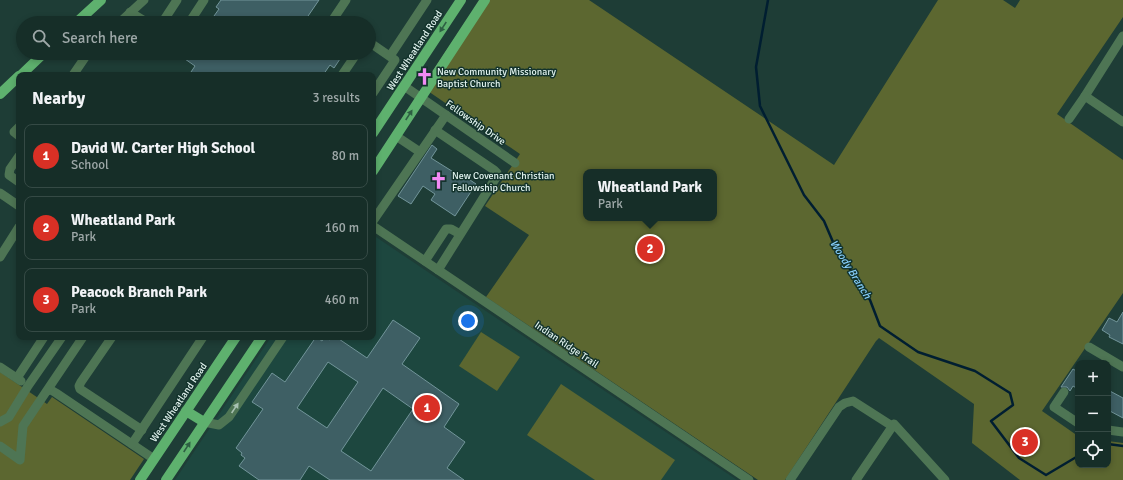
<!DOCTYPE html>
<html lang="en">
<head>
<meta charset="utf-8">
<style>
	body { margin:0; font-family:Signika,sans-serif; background:#233a34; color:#f1f3f6 }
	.controls { position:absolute; right:12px; bottom:12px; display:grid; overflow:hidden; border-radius:8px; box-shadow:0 2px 6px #0003 }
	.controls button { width:36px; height:36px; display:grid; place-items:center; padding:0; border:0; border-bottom:1px solid #354a45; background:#162e28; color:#f1f3f6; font:20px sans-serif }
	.you { position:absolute; left:468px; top:321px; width:14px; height:14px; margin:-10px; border:3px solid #fff; border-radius:50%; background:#1a73e8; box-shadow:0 0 0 6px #1a73e833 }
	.badge { display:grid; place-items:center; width:26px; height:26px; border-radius:50%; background:#d93025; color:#fff; font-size:13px; font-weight:700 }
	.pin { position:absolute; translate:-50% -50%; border:2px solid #fff; box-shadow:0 1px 4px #0006 }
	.popup { position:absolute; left:583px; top:169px; width:134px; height:52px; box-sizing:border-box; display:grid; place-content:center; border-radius:8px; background:#162e28; filter:drop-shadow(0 1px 3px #0005); font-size:13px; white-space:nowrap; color:#9ea8a8 }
	.popup b { font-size:15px; color:#f1f3f6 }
	.popup::after { content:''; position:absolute; left:50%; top:100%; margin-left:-8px; border:8px solid transparent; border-top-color:#162e28 }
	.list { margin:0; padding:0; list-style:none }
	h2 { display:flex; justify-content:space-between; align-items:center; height:52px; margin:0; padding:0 16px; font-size:17px }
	h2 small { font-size:13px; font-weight:400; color:#9ea8a8 }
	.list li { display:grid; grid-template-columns:26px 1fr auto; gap:12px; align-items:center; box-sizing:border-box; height:64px; margin:0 8px 8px; padding:0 8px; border:1px solid #354a45; border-radius:8px }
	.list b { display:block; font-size:15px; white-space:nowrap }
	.list p { margin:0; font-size:13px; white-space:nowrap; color:#9ea8a8 }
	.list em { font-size:13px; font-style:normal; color:#9ea8a8 }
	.icon { flex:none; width:22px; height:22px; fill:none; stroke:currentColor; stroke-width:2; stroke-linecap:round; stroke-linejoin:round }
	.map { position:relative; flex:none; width:1123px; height:480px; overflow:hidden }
	.search { position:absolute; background:#162e28; box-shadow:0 2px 6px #0003; left:16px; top:16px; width:360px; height:44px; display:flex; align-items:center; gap:10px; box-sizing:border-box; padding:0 14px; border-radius:22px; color:#9ea8a8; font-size:15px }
	.panel { position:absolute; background:#162e28; box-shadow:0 2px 6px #0003; left:16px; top:72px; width:360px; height:268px; border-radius:8px }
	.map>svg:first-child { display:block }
	.built { fill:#1d473f }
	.green { fill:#5c6730; fill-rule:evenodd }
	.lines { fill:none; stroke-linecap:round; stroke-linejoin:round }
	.stream { stroke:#001e31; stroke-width:2.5 }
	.building { fill:#3e5f64; stroke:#72959a; fill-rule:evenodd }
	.minor { stroke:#4e7554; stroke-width:9 }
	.major { stroke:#5eb16e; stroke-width:10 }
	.oneway { fill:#2d5f43 }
	.oneway2 { fill:#a7c1b1 }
	.labels { text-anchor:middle; stroke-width:3; stroke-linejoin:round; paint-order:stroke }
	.street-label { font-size:10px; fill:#e2f3ef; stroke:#13332c }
	.poi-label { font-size:10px; fill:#e2f3ef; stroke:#13332c; text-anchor:start }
	.water-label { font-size:11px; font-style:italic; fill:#87cffc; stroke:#13332c }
</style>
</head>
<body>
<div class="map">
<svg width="1123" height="480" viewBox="0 0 1123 480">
	<rect width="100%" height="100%" fill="#1e3d36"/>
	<path class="built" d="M373,235L737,480H175L271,337H373Z"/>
	<g class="green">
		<path d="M480,0H589L834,165L938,0H1003L1015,8L1020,0H1123V17L1057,114L1123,160V293L1042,411L1078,436V465H1108V441L1123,443V480H1020L972,443L974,404L879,338L876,341L785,480H758L486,297L529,235L485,206L520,154L422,87ZM586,172H714V218H586Z"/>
		<path d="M481,332L520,357L497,391L459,366Z"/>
		<path d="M0,372L47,404L52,397L144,459L130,480H0Z"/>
		<path d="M561,384L675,460L661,480H595L527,435Z"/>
	</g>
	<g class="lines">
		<g class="stream">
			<path d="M768,0L756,67L760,106L804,195L824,221L833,242L858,282L870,300L880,326L918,352L975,371L1010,393L1013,405L991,421L1019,458L1046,475L1078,456"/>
			<path d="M1108,444L1123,446"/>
		</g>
	</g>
	<g class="building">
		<path d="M221,0H319L306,19L312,23H209L219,9L216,7Z"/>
		<path d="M189,53H344L334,68L330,65L323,75H189L195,66L185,59Z"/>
		<path d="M432,145L437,149L431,158L463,178L464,176L476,184L455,216L431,200L435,194L423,186L411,204L398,196Z"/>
		<path d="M1123,312V344L1109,337L1110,335L1102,330L1109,318L1117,322Z"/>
		<path d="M393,320L420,338L402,364L459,404L444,427L465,442L447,468L464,480H330L309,466L300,480H259L239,466L245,458L241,455L242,453L236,448L263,409L252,402L272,373L285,382L316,337L322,341L325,337L330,340L333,337H336L367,358ZM328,362L358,382L327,428L297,408ZM383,388L413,409L371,471L341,451Z"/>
		<path d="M1073,369L1078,372V389L1073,386L1070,391L1067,387H1061Z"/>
		<path d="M1108,390L1123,398V418L1108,410Z"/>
	</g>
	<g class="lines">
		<g class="minor">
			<path d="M130,12L148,23"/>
			<path d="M119,23L144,0"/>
			<path d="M162,23L177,0"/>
			<path d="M189,23L204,0"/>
			<path d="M341,23L334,18L346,0"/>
			<path d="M1123,36L1085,96L1123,122"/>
			<path d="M369,42L395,60L373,93"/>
			<path d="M390,56L427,0"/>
			<path d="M73,75L88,53"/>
			<path d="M342,75L357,53"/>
			<path d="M404,86L515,163"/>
			<path d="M1069,119L1085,96"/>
			<path d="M19,127L14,132L19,136"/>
			<path d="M435,130L494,170L497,173V176L438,270"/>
			<path d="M396,136L420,152"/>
			<path d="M19,156L10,169L9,175L19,182"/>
			<path d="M0,193L19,206"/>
			<path d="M373,221L446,115"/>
			<path d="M373,226L749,480"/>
			<path d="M0,257L19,227"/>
			<path d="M425,261L446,229H451L460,234"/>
			<path d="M112,337L81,382L79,386L80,389L142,430"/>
			<path d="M1089,347L1123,367"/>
			<path d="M0,367L21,381"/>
			<path d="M17,378L44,337"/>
			<path d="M47,391L51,390L56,393L154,459"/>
			<path d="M1064,392L1054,407L1078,423"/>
			<path d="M0,422L9,417L28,386L62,337"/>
			<path d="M204,422L219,425L229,417L283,337"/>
			<path d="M1108,430L1123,432"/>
			<path d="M132,444L203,337"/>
			<path d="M0,446L20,460L23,426L83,337"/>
			<path d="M790,480L839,407L845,403L853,401L892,426"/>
			<path d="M856,480L894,424L945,480"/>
		</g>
		<g class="major">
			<path d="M76,23L101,0"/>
			<path d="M21,75L44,53"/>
			<path d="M0,94L19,76"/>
			<path d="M373,133L461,0"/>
			<path d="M373,171L485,0"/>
			<path d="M186,411L204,422"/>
			<path d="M140,480L236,337"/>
			<path d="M166,480L262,337"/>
		</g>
	</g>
	<defs><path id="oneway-solid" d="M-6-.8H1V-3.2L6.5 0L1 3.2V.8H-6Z"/></defs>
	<g class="oneway">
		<use href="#oneway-solid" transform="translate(443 27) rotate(123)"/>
		<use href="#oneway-solid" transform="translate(409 115) rotate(-57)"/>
		<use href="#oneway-solid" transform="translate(187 447) rotate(-57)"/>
	</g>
	<use class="oneway2" href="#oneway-solid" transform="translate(235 408) rotate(-56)"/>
	<defs>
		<symbol id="church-bare" viewBox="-9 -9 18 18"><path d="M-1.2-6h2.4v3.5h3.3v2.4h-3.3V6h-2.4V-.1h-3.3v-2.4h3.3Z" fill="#f18af4" stroke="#13332c" stroke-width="2.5" paint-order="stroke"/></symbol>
	</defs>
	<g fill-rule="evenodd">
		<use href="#church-bare" x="412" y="64" width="25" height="25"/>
		<use href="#church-bare" x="426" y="168" width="25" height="25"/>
	</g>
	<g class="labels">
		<g class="street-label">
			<text transform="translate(414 50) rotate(-57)" y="4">West Wheatland Road</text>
			<text transform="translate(476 122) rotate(35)" y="4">Fellowship Drive</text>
			<text transform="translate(567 344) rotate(34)" y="4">Indian Ridge Trail</text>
			<text transform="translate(178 402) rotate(-56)" y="4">West Wheatland Road</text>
		</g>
		<g class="poi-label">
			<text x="437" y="75">New Community Missionary<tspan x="437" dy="12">Baptist Church</tspan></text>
			<text x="452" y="179">New Covenant Christian<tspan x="452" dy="12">Fellowship Church</tspan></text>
		</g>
		<g class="water-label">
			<text transform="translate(851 269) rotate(58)" y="4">Woody Branch</text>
		</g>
	</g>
</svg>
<div class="controls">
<button>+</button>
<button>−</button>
<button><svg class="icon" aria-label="locate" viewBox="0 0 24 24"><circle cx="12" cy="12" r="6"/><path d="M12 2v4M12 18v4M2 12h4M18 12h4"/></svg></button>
</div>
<div class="you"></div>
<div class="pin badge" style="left:427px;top:408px">1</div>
<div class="pin badge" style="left:650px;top:249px">2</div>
<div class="popup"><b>Wheatland Park</b>Park</div>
<div class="pin badge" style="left:1025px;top:442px">3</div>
<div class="search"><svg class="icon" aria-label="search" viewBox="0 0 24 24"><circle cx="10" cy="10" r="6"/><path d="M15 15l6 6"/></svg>Search here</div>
<section class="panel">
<h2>Nearby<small>3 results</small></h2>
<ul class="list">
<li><span class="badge">1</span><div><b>David W. Carter High School</b><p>School</p></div><em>80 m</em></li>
<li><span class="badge">2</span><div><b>Wheatland Park</b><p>Park</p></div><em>160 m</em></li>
<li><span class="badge">3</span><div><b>Peacock Branch Park</b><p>Park</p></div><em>460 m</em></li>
</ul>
</section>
</div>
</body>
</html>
